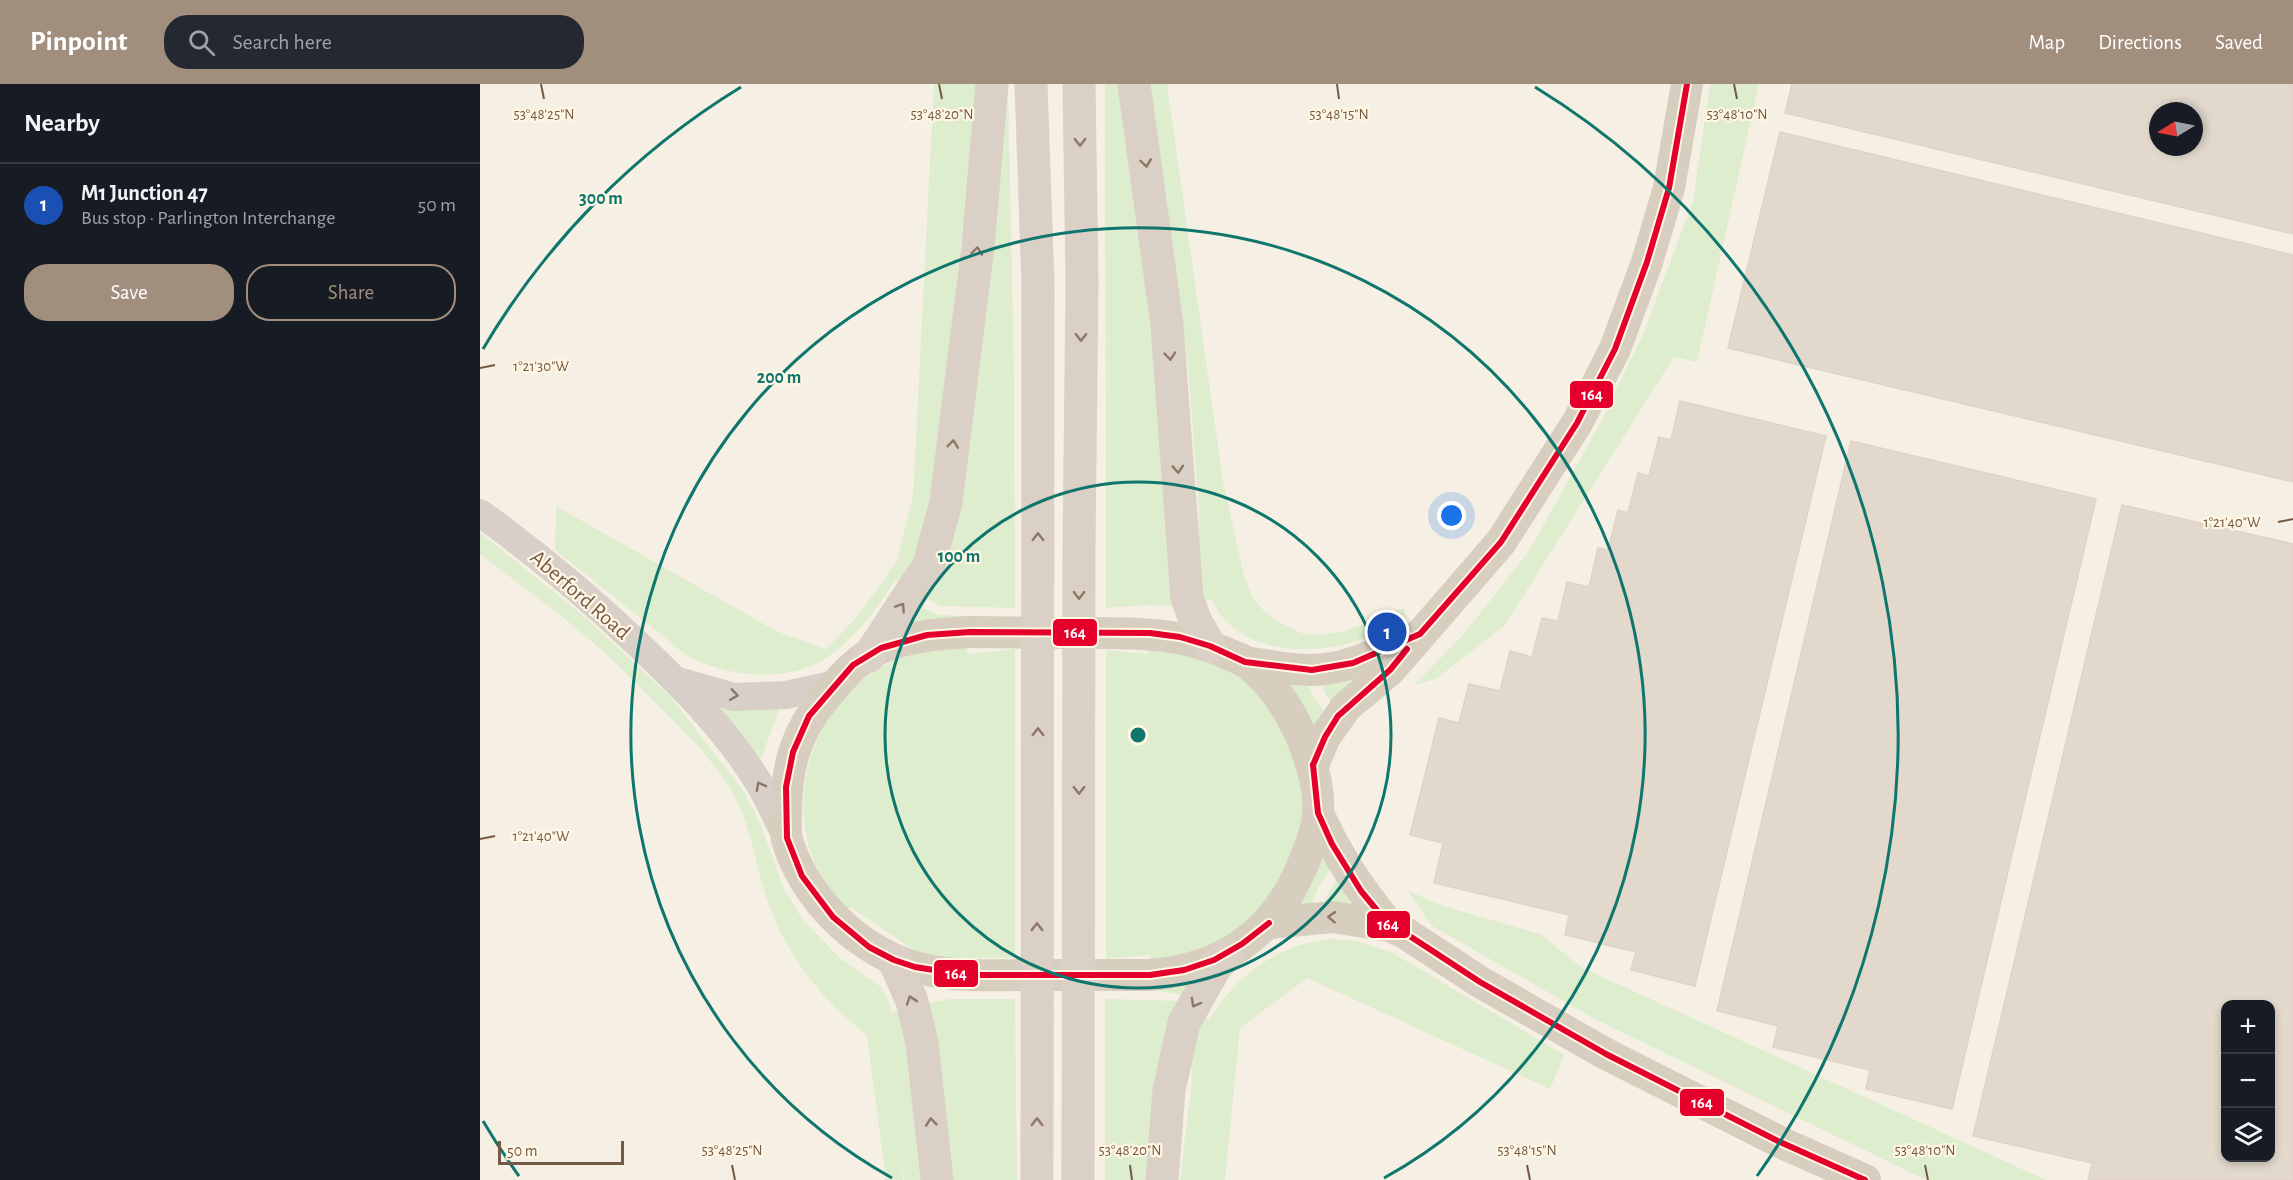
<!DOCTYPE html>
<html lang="en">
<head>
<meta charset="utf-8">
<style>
	body { margin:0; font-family:"Alegreya Sans",sans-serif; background:#242831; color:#f1f3f6 }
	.controls { position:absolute; right:18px; bottom:18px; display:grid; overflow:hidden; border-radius:12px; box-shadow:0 3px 9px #0003 }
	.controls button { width:54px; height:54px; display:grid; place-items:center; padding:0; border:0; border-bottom:2px solid #363941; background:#171b24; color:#f1f3f6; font:30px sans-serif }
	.compass { position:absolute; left:1669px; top:18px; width:54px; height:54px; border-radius:50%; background:#171b24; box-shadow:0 3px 9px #0003; rotate:260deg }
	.scale { position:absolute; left:18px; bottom:15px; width:126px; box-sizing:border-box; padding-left:6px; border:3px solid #745945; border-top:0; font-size:16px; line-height:21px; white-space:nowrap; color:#745945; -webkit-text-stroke:4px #fff6e4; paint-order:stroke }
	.you { position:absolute; left:972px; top:432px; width:21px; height:21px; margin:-15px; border:4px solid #fff; border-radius:50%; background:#1a73e8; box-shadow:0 0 0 9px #1a73e833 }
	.badge { display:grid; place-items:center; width:39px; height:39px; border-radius:50%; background:#a28e7d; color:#fff; font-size:20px; font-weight:700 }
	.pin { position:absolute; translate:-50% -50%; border:3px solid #fff; box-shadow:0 2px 6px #0006 }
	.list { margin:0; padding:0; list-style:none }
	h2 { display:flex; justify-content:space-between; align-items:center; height:78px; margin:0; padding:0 24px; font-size:26px }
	h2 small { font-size:20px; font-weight:400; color:#9ea1a6 }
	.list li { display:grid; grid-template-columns:39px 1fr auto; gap:18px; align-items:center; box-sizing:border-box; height:84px; padding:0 24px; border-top:2px solid #363941 }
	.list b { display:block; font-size:22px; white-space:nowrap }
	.list p { margin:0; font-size:20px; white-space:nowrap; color:#9ea1a6 }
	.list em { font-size:20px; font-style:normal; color:#9ea1a6 }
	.actions { display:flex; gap:12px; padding:18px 24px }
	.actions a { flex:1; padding:14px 0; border:2px solid #a28e7d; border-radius:24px; text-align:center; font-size:21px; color:#a28e7d }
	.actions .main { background:#a28e7d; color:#fff }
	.icon { flex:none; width:33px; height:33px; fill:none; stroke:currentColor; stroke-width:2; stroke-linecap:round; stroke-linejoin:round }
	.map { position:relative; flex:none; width:1813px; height:1096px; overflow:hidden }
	header { display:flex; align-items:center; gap:36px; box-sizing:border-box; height:84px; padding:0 30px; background:#a28e7d; color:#fff }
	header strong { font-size:28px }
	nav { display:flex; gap:33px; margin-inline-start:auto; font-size:21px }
	.search { width:420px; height:54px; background:#242831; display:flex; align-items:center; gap:15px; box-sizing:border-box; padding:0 21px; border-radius:24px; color:#9ea1a6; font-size:22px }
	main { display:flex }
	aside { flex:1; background:#171b24 }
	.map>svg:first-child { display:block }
	.green { fill:#deedcd }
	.building { fill:#e2d8cc; stroke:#dfd3c6; stroke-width:1.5; fill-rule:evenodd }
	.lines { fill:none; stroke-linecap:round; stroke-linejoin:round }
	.secondary { stroke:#d7cfc8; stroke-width:28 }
	.primary { stroke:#d8cec0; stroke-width:32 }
	.motorway { stroke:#dbd0c6; stroke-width:33 }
	.bus-1-casing { stroke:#fff6e4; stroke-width:10 }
	.bus-1 { stroke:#e4002b; stroke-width:6 }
	.oneway { stroke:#8e7765 }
	.oneway2 { stroke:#8d7666 }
	.oneway3 { stroke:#8d7664 }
	.ticks { fill:none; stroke:#745945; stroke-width:2 }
	.ring { fill:none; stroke:#0f766e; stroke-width:3 }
	.labels { text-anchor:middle; stroke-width:4.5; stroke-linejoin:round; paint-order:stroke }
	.street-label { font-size:22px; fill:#745945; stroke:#fff6e4 }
	.ticks-label { font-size:15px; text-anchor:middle; fill:#745945; stroke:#fff6e4; stroke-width:4.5; stroke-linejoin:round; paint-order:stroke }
	.centre { fill:#0f766e; stroke:#fff6e4; stroke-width:3 }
	.ring-label { font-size:18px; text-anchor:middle; font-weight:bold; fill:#0f766e; stroke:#fff6e4; stroke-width:4.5; stroke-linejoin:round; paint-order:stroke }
	.line-badge { stroke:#fff6e4; stroke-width:2 }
	.badge-label { font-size:16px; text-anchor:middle; font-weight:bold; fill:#fff }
</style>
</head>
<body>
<header>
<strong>Pinpoint</strong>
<div class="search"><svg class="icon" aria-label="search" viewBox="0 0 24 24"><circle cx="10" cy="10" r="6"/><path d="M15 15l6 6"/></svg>Search here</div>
<nav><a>Map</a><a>Directions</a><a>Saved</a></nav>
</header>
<main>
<aside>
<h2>Nearby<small></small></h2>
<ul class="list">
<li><span class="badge" style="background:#1a4fb4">1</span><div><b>M1 Junction 47</b><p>Bus stop · Parlington Interchange</p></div><em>50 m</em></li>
</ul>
<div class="actions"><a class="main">Save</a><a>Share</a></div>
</aside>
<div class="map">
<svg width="1813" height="1096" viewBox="0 0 1813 1096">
	<rect width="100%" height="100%" fill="#f6f0e4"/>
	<g class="green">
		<path d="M454,0H497L487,108L452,416L427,501L415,496C396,526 373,559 341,577C303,598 251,593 212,574C198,567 185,553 172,543C140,518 108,492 75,466L76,422L296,547L346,565L377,533L417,477L433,413Z"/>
		<path d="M528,0L534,291L535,524L460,522L444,512Z"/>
		<path d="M625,0H642L666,163L700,522L666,521L626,524Z"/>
		<path d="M669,0H687L743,398L764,492L772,512L783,526L795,536L821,549L835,551L863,548L924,524C928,542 912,552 898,560L892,551C841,574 759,574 732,516L720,518L717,486L719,425L708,283Z"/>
		<path d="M1230,0H1279L1217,278L1194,273L1025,541L956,595L934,601L984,550L1049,467L1120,340L1164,248L1213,117Z"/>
		<path d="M0,448L107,535L191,613L265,709L280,739L304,805L323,836L360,874L401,903L408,915L411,928L423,926L440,1096H424L419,1065L423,1096H406L387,951C339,914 303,867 285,809C273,771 269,732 246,698C226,668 199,642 174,617C157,601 142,584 125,569C86,534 42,502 0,470Z"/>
		<path d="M438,522L458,531L488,532L427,544Z"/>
		<path d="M486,562L488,570L535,565V874H485V878L432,869L431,864L371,823L365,827C353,809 340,793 332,772C304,694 345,603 423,573C443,565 465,565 486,562Z"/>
		<path d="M669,563H682L747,584L769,600L803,642L824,706L822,747L789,821L736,863L670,878V871L626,875V566L667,570Z"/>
		<path d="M891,582L855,624L844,607L841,597Z"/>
		<path d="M807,598L828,599L833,611L848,633L838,650Z"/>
		<path d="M215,605L300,622L280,678Z"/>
		<path d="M843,772L852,783L838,804L830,826L817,825L830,805Z"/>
		<path d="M858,793L882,821L843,826L845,816Z"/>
		<path d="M927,806L963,822L1060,850L1103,884L1566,1096H1446L1115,935L952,842Z"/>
		<path d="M851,855L876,857L913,869L1084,971L1070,1005L827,894L760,944L745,1096H700L713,986L707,979L721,933L729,936C756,891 798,860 851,855Z"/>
		<path d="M714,897L710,912L670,906Z"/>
		<path d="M470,915H535L537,1096H464L442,920Z"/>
		<path d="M625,915L702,917L676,1096H625Z"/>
	</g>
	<g class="building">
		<path d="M1312,0H1813V150L1305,29ZM1678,27H1714V63H1678Z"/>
		<path d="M1300,48L1813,171V398L1248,264Z"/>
		<path d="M1200,317L1346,352L1215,902L1151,886L1156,868L1085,851L1089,831L954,799L963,759L930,751L959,634L979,639L989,600L1020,607L1030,567L1052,573L1062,534L1078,537L1087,498L1109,503L1118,464L1128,466L1138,426L1148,429L1158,389L1169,392L1179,353L1191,356Z"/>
		<path d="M1371,357L1616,415L1472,1025L1386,1005L1390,986L1293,963L1298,942L1237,927Z"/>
		<path d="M1642,421L1813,460V1096H1608L1612,1079L1493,1052ZM1746,920H1790V1074H1746Z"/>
	</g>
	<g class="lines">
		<g class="secondary">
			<path d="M0,429C57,470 110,514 161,563C203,603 244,644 275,693C288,712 296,734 307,754"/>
			<path d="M198,597L254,613L306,611L356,600"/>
		</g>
		<g class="primary">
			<path d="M490,548C526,548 562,549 599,549C650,549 698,547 746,569C752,572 760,574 766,578C791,597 810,626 822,654C831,678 840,703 838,729C837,748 828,768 821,785C792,852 742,885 670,891C631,891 591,891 552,891C506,891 456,895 413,875C364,852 323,808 307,756C305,748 306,738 306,729C306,683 316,647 346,612C362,593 378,574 401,564C428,552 460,550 490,548Z"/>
			<path d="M765,578C787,581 809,586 831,586C866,586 898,569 929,555"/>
			<path d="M833,681L845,653L866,623L910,586L1021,458L1097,339L1135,265L1167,178L1189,104L1207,0"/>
			<path d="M838,729C858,773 879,805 910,842"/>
			<path d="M789,839L853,833L910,842L925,849L1000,898L1126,970L1300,1058L1385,1096"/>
		</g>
		<g class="motorway">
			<path d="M551,0L558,201L557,1096"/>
			<path d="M654,0L687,241L707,514L715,536L730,562"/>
			<path d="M389,572L449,481L466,418L498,162L512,0"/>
			<path d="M414,876L432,917L442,959L457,1096"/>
			<path d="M598,1096L599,462L602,199L599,0"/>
			<path d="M682,1096L689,1006L704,939L736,882L747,871"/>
		</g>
		<defs>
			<g id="bus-1">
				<path d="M833,681L845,653L858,632L910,586L927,565"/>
				<path d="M833,681L838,729L852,760L881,807L910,842L925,849L1000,898L1126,970L1300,1058L1385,1096"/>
				<path d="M789,839L762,860L734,876L704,886L670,891H485L435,883L414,876L389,863L353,833L322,792L307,754L306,703L313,668L329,632L373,581L401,564L447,551L490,548L670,549L700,553L730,562L765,578L832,586L873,579L940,550L1021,458L1097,339L1135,265L1167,178L1189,104L1207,0"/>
			</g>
		</defs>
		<use href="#bus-1" class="bus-1-casing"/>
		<use href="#bus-1" class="bus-1"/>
	</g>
	<defs><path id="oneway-chevron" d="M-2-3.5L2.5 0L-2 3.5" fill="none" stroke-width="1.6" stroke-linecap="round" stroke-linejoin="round" transform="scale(1.5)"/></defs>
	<g class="oneway">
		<use href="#oneway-chevron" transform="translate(600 58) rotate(89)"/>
		<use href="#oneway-chevron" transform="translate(666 79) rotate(82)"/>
		<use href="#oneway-chevron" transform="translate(497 167) rotate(-83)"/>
		<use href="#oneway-chevron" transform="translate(601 253) rotate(91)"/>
		<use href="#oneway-chevron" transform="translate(690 272) rotate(85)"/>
		<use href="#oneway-chevron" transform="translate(473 360) rotate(-83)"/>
		<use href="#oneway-chevron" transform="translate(698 385) rotate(86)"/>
		<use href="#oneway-chevron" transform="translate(558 453) rotate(-90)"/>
		<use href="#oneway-chevron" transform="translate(599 511) rotate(90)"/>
		<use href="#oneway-chevron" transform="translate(421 523) rotate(-56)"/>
		<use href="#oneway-chevron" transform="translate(558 648) rotate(-90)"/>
		<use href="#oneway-chevron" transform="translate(599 706) rotate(90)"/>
		<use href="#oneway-chevron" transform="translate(557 843) rotate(-90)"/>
		<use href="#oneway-chevron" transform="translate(431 916) rotate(-109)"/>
		<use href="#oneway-chevron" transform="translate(715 919) rotate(119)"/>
		<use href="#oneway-chevron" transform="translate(451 1038) rotate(-96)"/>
		<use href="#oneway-chevron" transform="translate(557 1038) rotate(-90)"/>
	</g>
	<g class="oneway2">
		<use href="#oneway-chevron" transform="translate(254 611) rotate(8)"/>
		<use href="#oneway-chevron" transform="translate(280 702) rotate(-118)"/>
	</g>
	<use class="oneway3" href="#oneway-chevron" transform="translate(852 833) rotate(-177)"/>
	<path class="ticks" d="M61,0L64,15M459,0L462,15M857,0L859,15M1254,0L1257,15M0,284L15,281M1798,438L1813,435M0,755L15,752M252,1081L255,1096M650,1081L652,1096M1047,1081L1050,1096M1445,1081L1448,1096"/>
	<g class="ring">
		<circle cx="658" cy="651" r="253"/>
		<path d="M412 1094A507 507 0 1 1 904 1094"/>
		<path d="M39 1092A760 760 0 0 1 3 1037M3 265A760 760 0 0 1 261 3M1055 3A760 760 0 0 1 1277 1092"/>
	</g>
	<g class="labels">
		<g class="street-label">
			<text transform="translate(101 510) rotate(41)" y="8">Aberford Road</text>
		</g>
	</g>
	<g class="ticks-label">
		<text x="64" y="35">53°48'25"N</text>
		<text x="462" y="35">53°48'20"N</text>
		<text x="859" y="35">53°48'15"N</text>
		<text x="1257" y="35">53°48'10"N</text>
		<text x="61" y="287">1°21'30"W</text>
		<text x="1752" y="443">1°21'40"W</text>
		<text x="61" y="757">1°21'40"W</text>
		<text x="252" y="1071">53°48'25"N</text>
		<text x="650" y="1071">53°48'20"N</text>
		<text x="1047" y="1071">53°48'15"N</text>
		<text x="1445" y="1071">53°48'10"N</text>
	</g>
	<circle cx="658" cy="651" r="9" class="centre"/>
	<g class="ring-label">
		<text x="121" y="120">300 m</text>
		<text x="299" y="299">200 m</text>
		<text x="479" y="478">100 m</text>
	</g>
	<g class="line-badge">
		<rect x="1089" y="296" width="45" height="29" rx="6" fill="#e4002b"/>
		<rect x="572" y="534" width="46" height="29" rx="6" fill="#e4002b"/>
		<rect x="886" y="826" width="45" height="29" rx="6" fill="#e4002b"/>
		<rect x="453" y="875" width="46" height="29" rx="6" fill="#e4002b"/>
		<rect x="1199" y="1004" width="46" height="29" rx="6" fill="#e4002b"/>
	</g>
	<g class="badge-label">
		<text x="1112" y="316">164</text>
		<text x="595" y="554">164</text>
		<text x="908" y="846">164</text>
		<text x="476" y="895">164</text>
		<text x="1222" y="1024">164</text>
	</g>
</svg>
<div class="controls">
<button>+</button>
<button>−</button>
<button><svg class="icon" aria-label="layers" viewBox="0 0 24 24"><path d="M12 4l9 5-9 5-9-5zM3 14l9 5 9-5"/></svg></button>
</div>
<svg class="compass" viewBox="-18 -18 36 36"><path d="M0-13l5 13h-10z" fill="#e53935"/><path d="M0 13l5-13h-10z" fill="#9ea1a6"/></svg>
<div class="scale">50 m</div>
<div class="you"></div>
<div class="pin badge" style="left:907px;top:548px;background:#1a4fb4">1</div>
</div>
</main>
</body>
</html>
